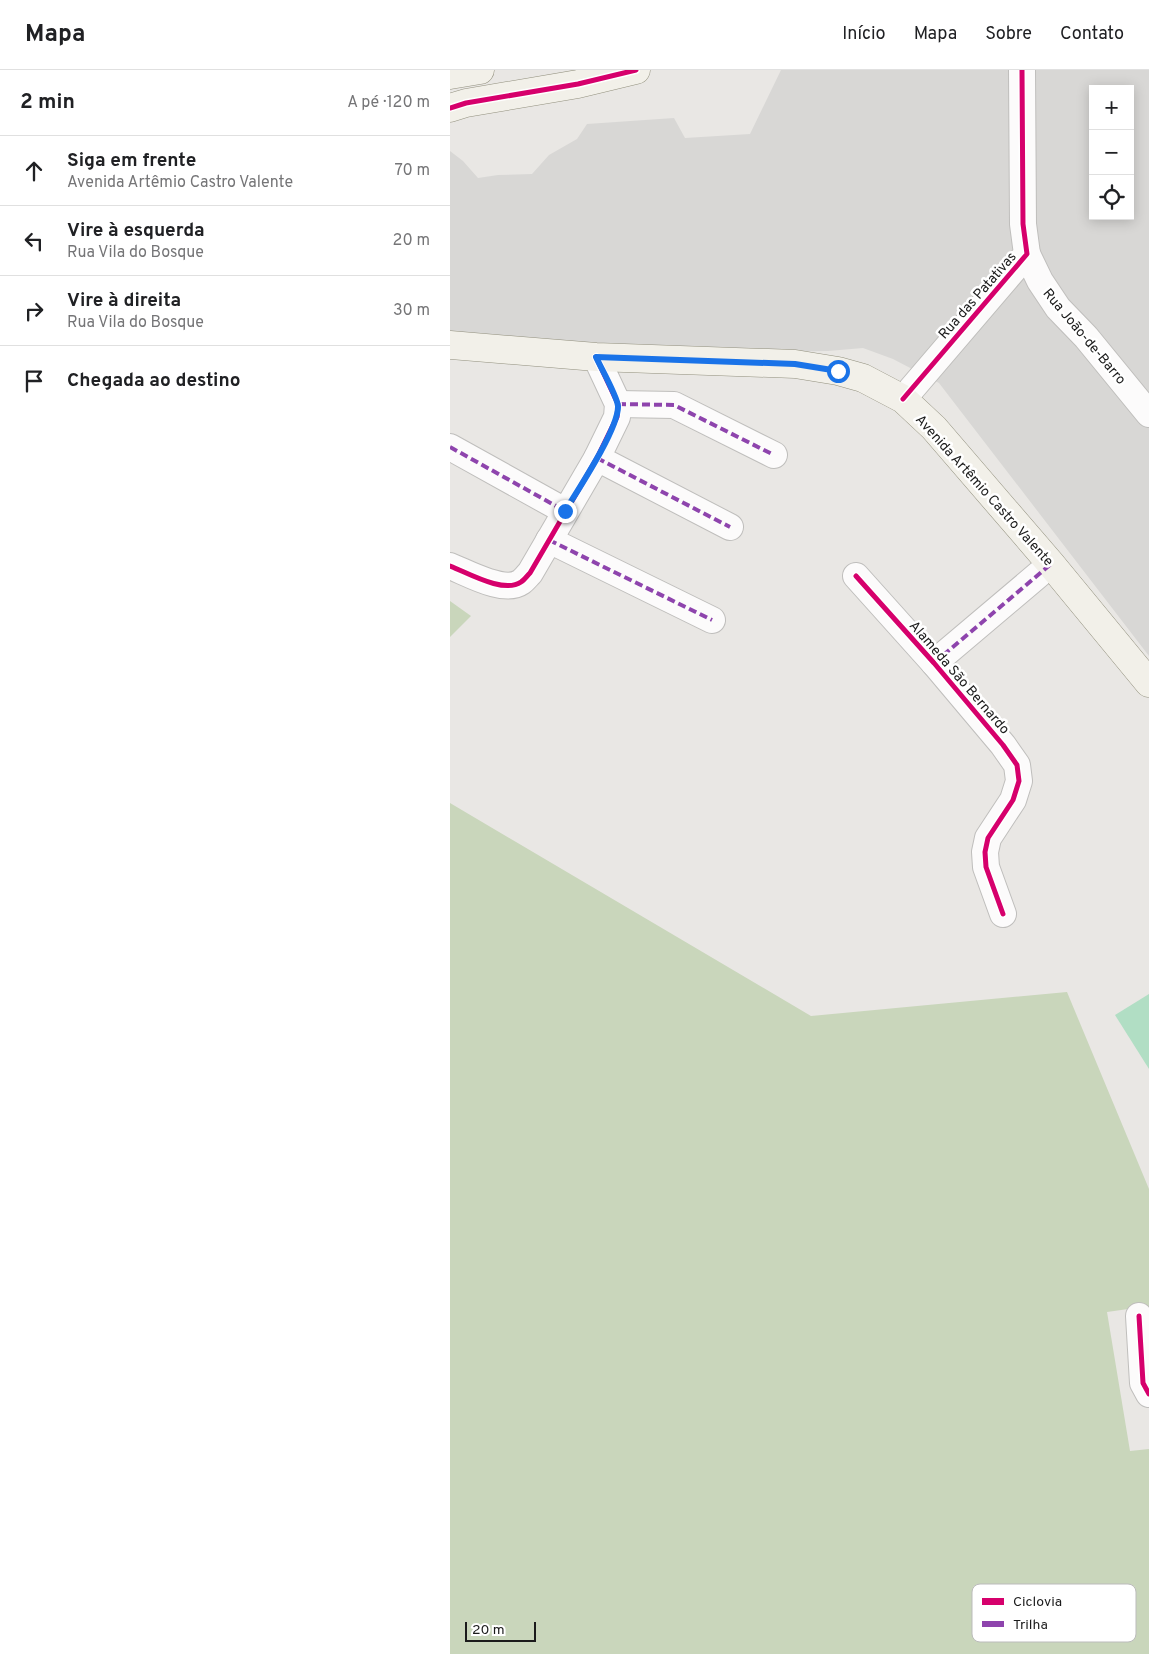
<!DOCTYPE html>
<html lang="pt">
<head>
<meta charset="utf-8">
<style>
	body { margin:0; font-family:Overpass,sans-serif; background:#f2f2f2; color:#202124 }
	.controls { position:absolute; right:15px; top:15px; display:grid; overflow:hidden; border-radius:0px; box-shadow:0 2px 12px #0003 }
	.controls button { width:45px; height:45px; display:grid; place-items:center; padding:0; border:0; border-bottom:1px solid #e0e0e0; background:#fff; color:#202124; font:25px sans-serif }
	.scale { position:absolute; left:15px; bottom:12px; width:71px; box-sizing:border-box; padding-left:5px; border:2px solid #1b1b1b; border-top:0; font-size:14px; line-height:18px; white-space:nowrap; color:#1b1b1b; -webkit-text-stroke:4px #fff; paint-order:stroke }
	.stop { position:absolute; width:15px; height:15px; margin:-11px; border:4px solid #1a73e8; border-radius:50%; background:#fff }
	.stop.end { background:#1a73e8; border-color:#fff; box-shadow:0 1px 5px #0008 }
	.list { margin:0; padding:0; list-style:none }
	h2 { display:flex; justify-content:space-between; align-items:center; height:65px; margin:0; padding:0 20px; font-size:21px }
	h2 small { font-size:16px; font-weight:400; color:#757577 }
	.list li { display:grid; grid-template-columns:32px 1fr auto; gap:15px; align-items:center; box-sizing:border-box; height:70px; padding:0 20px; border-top:1px solid #e0e0e0 }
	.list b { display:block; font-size:19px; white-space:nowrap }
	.list p { margin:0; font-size:16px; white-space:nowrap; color:#757577 }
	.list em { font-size:16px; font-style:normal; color:#757577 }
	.icon { flex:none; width:28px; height:28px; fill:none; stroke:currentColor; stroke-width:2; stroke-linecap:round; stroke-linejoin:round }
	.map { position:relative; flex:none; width:699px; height:1584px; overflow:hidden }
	header { display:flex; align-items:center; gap:30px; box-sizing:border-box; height:70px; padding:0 25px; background:#fff; border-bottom:1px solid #e0e0e0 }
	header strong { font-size:24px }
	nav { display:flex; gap:28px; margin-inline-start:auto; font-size:18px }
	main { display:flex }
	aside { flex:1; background:#fff }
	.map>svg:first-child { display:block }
	.residential { fill:#d8d7d5; fill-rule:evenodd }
	.forest { fill:#c9d6bb }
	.pitch { fill:#b1dec4 }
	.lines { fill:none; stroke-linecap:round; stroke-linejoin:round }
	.street-casing { stroke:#bfbebc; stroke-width:28 }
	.secondary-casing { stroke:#92907e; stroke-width:29 }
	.street { stroke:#fcfbfb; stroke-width:26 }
	.secondary { stroke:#f2f0e9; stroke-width:28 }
	.quiet { stroke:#8e44ad; stroke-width:4; stroke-dasharray:8 4; stroke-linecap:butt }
	.cycleway-casing { stroke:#fff; stroke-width:8 }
	.cycleway { stroke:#d6006c; stroke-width:5 }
	.route { stroke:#1a73e8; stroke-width:6 }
	.labels { text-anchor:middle; stroke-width:5; stroke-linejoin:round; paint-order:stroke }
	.street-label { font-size:14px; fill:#1b1b1b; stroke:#fff }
	.key { fill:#fff; stroke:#bbb; stroke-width:1 }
	.key-label { font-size:14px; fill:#1b1b1b }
</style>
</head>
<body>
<header>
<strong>Mapa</strong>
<nav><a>Início</a><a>Mapa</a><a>Sobre</a><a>Contato</a></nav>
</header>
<main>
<aside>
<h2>2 min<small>A pé · 120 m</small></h2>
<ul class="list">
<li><svg class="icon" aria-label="ahead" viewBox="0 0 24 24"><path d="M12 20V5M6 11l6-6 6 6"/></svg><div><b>Siga em frente</b><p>Avenida Artêmio Castro Valente</p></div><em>70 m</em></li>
<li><svg class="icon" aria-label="left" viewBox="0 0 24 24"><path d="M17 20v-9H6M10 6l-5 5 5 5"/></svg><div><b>Vire à esquerda</b><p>Rua Vila do Bosque</p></div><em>20 m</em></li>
<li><svg class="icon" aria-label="right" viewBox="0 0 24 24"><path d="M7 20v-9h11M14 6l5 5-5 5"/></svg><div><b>Vire à direita</b><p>Rua Vila do Bosque</p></div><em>30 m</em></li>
<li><svg class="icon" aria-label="arrive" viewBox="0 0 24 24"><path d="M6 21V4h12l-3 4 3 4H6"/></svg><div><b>Chegada ao destino</b></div></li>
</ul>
</aside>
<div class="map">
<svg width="699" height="1584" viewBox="0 0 699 1584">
	<rect width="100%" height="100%" fill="#e9e7e4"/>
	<path class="residential" d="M331,0H699V586L489,313L443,289L413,278L378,281L232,283L27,263L0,262V81L13,91L28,108L48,105L82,104L99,85L127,69L137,54L224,48L235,68L300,64ZM643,19H680V146H643Z"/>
	<g class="forest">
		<path d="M0,531L21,546L0,567Z"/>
		<path d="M0,733L361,946L617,922L699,1119V1236L657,1242L680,1381L699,1379V1584H0Z"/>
	</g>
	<path class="pitch" d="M699,924V999L665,945Z"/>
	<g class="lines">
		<defs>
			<g id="street">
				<path d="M577,184L590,211L608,238L636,267L699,344"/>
				<path d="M453,329L577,184L573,154L572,0"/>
				<path d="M168,334L224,335L324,385"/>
				<path d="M0,377L115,441"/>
				<path d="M147,388L280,457"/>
				<path d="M99,470L262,550"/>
				<path d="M0,496C18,503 54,524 71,512C74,510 77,506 80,503L147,388L167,347L168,334L146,287"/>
				<path d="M406,506L484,593L553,675L567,695L569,711L563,730L538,768L535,782L536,797L553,844"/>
				<path d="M484,593L601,494"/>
				<path d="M689,1246L693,1313L699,1324"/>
			</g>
			<g id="secondary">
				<path d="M0,5L30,0"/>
				<path d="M0,38L16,33L128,14L186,0"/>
				<path d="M0,275L146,287L345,294L388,301L413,308L453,329L484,358L601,494L699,613"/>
			</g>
		</defs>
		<use href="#street" class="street-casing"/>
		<use href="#secondary" class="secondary-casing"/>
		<use href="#street" class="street"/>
		<use href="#secondary" class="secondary"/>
		<g class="quiet">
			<path d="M168,334L224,335L324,385"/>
			<path d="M0,377L115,441"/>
			<path d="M147,388L280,457"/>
			<path d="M99,470L262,550"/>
			<path d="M484,593L601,494"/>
		</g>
		<defs>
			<g id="cycleway">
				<path d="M0,38L16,33L128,14L186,0"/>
				<path d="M453,329L577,184L573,154L572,0"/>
				<path d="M0,496C18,503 54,524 71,512C74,510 77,506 80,503L147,388L167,347L168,334L146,287"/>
				<path d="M406,506L484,593L553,675L567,695L569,711L563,730L538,768L535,782L536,797L553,844"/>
				<path d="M689,1246L693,1313L699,1324"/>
			</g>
		</defs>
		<use href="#cycleway" class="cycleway-casing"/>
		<use href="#cycleway" class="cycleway"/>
	</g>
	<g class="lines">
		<path class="route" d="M115,441C128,420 169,358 168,336C167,326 151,298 146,287L345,294L388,301"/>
	</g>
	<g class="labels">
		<g class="street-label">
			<text transform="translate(527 225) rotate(-49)" y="5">Rua das Patativas</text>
			<text transform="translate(635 266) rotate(50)" y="5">Rua João-de-Barro</text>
			<text transform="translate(535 420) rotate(48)" y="5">Avenida Artêmio Castro Valente</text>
			<text transform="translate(510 607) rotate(49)" y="5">Alameda São Bernardo</text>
		</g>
	</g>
	<rect x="522" y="1514" width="164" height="58" rx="8" class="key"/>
	<rect x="532" y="1528" width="22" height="7" fill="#d6006c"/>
	<rect x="532" y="1551" width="22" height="6" fill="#8e44ad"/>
	<g class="key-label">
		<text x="563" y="1536">Ciclovia</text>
		<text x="563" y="1559">Trilha</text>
	</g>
</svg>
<div class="controls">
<button>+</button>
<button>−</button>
<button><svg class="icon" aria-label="locate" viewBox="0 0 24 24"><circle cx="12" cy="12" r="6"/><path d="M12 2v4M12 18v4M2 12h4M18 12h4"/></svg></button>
</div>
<div class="scale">20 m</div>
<div class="stop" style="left:388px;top:301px"></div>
<div class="stop end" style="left:115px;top:441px"></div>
</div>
</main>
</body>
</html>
